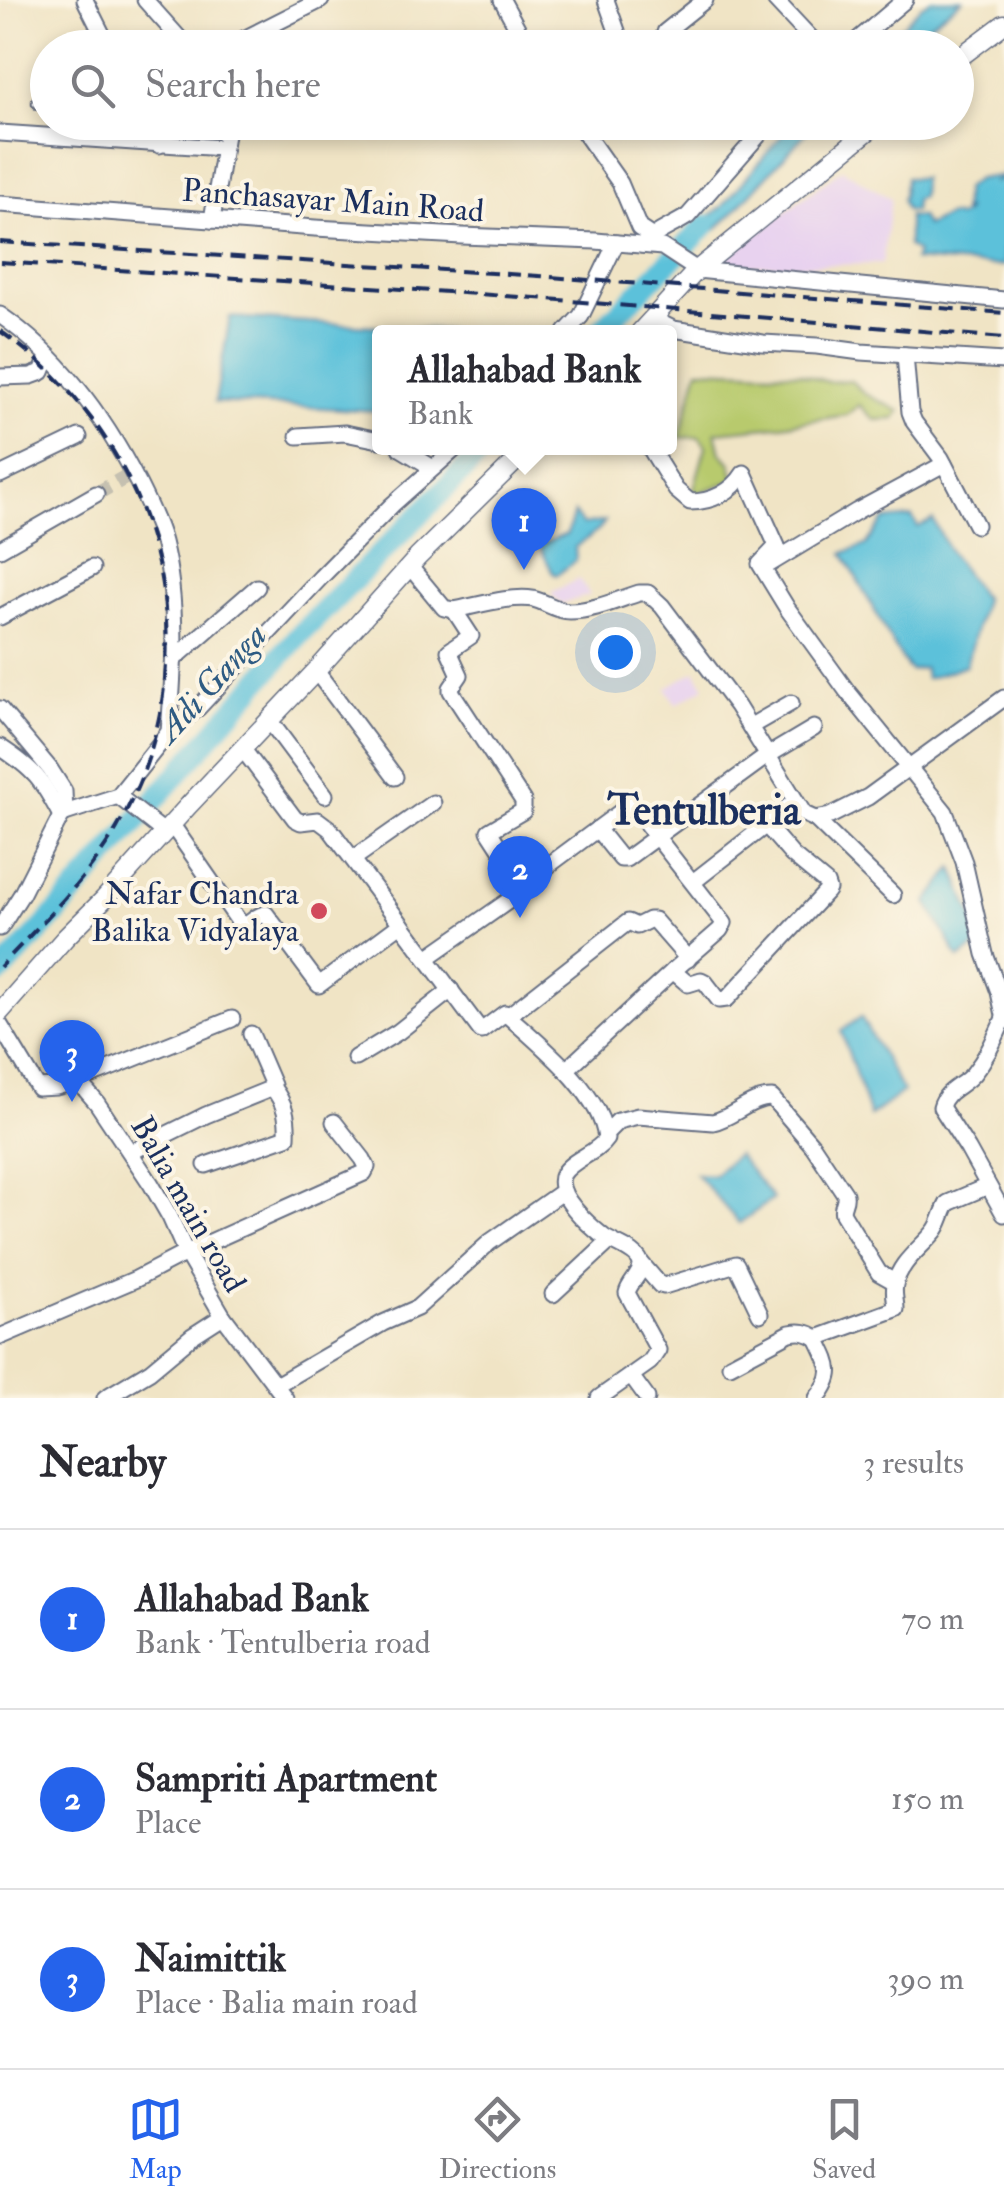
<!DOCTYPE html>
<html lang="en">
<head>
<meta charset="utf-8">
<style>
	body { margin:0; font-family:"IM FELL Double Pica",serif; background:#f7f7f7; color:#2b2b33 }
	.you { position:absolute; left:615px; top:652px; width:35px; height:35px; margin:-25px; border:8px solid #fff; border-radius:50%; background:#1a73e8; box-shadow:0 0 0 15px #1a73e833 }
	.badge { display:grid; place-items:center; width:65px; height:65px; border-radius:50%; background:#2563eb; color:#fff; font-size:32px; font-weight:700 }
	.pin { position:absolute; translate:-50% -82px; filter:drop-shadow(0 2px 5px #0008) }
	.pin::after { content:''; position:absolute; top:52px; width:35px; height:30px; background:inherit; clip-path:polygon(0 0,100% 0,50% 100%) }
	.popup { position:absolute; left:372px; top:325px; width:305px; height:130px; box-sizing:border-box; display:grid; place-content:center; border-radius:10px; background:#fff; filter:drop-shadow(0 2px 8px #0005); font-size:32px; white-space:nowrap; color:#7c7c81 }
	.popup b { font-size:38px; color:#2b2b33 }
	.popup::after { content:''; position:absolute; left:50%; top:100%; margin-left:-20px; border:20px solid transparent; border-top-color:#fff }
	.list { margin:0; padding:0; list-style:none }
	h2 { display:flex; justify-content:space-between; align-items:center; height:130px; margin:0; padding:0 40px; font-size:42px }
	h2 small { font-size:32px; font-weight:400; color:#7c7c81 }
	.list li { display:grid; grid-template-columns:65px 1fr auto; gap:30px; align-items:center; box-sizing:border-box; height:180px; padding:0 40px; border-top:2px solid #e1e1e2 }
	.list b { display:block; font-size:38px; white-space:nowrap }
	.list p { margin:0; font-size:32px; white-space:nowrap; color:#7c7c81 }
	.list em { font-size:32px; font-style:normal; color:#7c7c81 }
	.icon { flex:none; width:55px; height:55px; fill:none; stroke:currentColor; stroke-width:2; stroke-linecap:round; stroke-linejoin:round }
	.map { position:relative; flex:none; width:1004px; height:1398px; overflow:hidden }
	.search { position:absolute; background:#fff; box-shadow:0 5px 15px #0003; left:30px; right:30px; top:30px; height:110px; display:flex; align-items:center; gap:25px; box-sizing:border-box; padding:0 35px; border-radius:55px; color:#7c7c81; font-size:38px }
	.sheet { height:670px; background:#fff }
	nav { display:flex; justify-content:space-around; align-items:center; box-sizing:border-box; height:140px; border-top:2px solid #e1e1e2; background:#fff; font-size:28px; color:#7c7c81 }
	nav a { display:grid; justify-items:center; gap:5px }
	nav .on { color:#2563eb }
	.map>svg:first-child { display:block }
	.built { fill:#e8d2ef }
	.green { fill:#b8ca6d; stroke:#6a7c66; stroke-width:2.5 }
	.water { fill:#5cc1da; stroke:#3c789c; stroke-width:2.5 }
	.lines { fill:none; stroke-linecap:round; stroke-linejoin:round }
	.river { stroke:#5cc1da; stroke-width:22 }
	.minor-tunnel { stroke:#c5c0b0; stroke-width:15; stroke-dasharray:15 8; stroke-linecap:butt }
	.minor-casing { stroke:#666e82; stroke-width:19 }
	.major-casing { stroke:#666e82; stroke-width:21 }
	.minor { stroke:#fff; stroke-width:15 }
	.major { stroke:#fff; stroke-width:18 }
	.rail { stroke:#1b2f5e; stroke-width:4; stroke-dasharray:15 8; stroke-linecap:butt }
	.poi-dot { fill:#d1495b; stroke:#fcf5e5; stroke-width:4 }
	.labels { text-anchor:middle; stroke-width:8; stroke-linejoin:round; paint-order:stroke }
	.street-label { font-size:32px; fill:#1b2f5e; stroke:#fcf5e5 }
	.poi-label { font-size:32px; fill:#1b2f5e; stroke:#fcf5e5; text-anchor:end }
	.water-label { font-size:35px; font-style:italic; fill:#2e5b83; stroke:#fcf5e5 }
	.district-label { font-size:42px; font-weight:bold; fill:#1b2f5e; stroke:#fcf5e5 }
</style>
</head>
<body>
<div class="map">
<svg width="1004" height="1398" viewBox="0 0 1004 1398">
	<rect width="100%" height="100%" fill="#fcf5e5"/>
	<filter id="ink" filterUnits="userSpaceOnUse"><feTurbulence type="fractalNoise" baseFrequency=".01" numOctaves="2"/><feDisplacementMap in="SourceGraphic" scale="20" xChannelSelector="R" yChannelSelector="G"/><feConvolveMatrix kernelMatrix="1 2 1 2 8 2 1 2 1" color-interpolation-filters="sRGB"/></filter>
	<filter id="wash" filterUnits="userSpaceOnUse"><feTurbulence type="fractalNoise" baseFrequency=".0048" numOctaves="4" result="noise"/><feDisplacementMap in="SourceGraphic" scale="40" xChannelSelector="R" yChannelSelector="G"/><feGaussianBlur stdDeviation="2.25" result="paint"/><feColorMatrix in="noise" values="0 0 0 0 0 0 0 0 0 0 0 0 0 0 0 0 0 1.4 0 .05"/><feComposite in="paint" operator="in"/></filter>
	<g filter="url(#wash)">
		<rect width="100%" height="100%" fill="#f0e4c5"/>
		<g class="built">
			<path d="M842,169L891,199L882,264L714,266Z"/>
			<path d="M579,579L590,595L561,604L550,593Z"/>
			<path d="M695,671L705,687L676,704L666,688Z"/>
		</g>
		<path class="green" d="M699,369L800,373L828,382L850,380L865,394L900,411L895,419L875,420L859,405L847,415L768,427L716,432L721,453L731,463L735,480L692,495L706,446L699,437L679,438Z"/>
		<g class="water">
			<path d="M931,0H962L899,47H873L903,25L922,5Z"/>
			<path d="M792,123H815L729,217L697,246L676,243L680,237L722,207Z"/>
			<path d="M999,176L993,183L1004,176V266L914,260L917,253L908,246V216L921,217L926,226L949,215L958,217L966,213V209L962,213L965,188L977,179Z"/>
			<path d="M906,178H922L921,197L915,199L914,211L906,210L902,201Z"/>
			<path d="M230,317L465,332H379V411L215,402Z"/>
			<path d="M574,513L583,525L605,521L599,530L575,547L576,560L557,575L553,573L539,545L567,534Z"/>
			<path d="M912,517L918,527L933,520L951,554L984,599L966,665L926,679L924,668L910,671L895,648L843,553L866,545L884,520Z"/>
			<path d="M953,868L983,942L959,959L927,902Z"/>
			<path d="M861,1017L903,1092L870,1116L841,1031Z"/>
			<path d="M737,1154L773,1199L739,1223L696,1174L714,1175Z"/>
		</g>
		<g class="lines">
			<g class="river">
				<path d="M599,332L706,225"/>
				<path d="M0,973L53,917L299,635L486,448"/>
			</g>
		</g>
	</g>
	<g filter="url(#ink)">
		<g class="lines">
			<path class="minor-tunnel" d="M96,494L133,473"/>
			<defs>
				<g id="minor">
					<path d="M85,0L109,48"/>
					<path d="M145,0L188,48"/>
					<path d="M502,0L528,48"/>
					<path d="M606,0L623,48"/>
					<path d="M775,0L820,48"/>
					<path d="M665,32L705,0"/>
					<path d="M226,48L321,0"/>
					<path d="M848,48L905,0"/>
					<path d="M40,102L48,100"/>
					<path d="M147,122L159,145"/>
					<path d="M577,122L620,183L639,228L651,236"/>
					<path d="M0,133L223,148"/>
					<path d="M0,204L315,228L462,236L596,241L662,247L697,270L1004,300"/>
					<path d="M212,220L228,122"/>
					<path d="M642,245C655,232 673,226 688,216L770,122"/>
					<path d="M0,315C61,357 106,420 139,485C148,503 158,523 163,542C179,604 174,669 169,732"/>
					<path d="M653,319L673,329L763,343L817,346L861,352L1004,361"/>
					<path d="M566,332L581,316L616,243"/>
					<path d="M905,355L910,412L914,422L941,458L976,525"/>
					<path d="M0,377L31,376L42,372L48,357"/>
					<path d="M298,436L345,433L379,440"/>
					<path d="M400,448L433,468"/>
					<path d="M650,448L676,490L690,502C712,502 732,492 744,473L777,546L760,564L787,608L847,691L945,812L964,862L985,954L999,992L1004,1015"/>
					<path d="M0,475L79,437"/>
					<path d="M0,549L96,494"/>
					<path d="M411,568L444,608L454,610C476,606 512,595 533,599C546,602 556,611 570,611C593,611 617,600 639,593H648L662,606L737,706L804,814L815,819L830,816L868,797L1004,698"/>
					<path d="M763,568L857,511L944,464"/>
					<path d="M454,610L471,636L449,651L460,675L451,688V691L523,801V811L489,831L526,888"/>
					<path d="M0,617L92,568"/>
					<path d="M175,658L257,587"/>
					<path d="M316,671L395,777"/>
					<path d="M0,709L50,769L64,791L65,813"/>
					<path d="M269,720L325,795"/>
					<path d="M751,726L791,703"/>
					<path d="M0,747C35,770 42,780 61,816"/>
					<path d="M242,748L295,819L301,822L318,820L330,829L481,1031L505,1013C538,1043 602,1093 606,1139C596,1154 572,1159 563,1174C553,1194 590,1226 604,1237C614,1244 640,1251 641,1265C641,1275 629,1283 627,1293L658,1350L650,1362L599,1398"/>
					<path d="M118,796L165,833"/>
					<path d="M815,819L893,895"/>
					<path d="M172,825L242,926C251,925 256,914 266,914L319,985L401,924"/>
					<path d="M597,829L621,859H626L767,756L814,728"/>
					<path d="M353,859L433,803"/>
					<path d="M693,882L766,825"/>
					<path d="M0,928L21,895L61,816L65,813L118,796L169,732L198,708L321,577L392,505L456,448"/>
					<path d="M427,958L524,890L549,865L631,804L724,923L720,930L673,971"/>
					<path d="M508,1016L628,922L637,926L649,920H654L688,959"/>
					<path d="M1004,1018C995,1038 988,1056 973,1074C962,1087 946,1089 941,1107L968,1149L1004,1214"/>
					<path d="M0,1025L38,1088L56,1087L78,1081L97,1103L151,1184L170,1217L186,1253L223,1316L285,1398"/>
					<path d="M355,1058L398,1032L451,990"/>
					<path d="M566,1070L673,971L688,984L701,980L705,982L719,1000L727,999L826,892L828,889L826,883L792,855L766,825L795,801"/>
					<path d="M78,1081L232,1019"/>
					<path d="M606,1133L618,1121L638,1116L713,1122C734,1117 750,1098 772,1098L813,1146L845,1194C847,1202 840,1206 843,1214L879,1273L895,1282"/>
					<path d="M131,1152L206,1115L270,1089L273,1085L251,1034"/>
					<path d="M206,1165L287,1137C288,1117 285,1103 272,1087"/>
					<path d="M641,1263L660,1285L664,1286L736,1264L760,1314"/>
					<path d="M553,1294L610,1241"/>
					<path d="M2,1336L136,1279L186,1253L364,1173L367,1167L363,1159L334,1122"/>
					<path d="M730,1365L790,1333C801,1331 808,1332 817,1338"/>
					<path d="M631,1376L647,1398"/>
					<path d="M276,1385L383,1323L417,1308L490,1242L563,1191"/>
					<path d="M105,1398L150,1371L192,1336L223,1316"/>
					<path d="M817,1398C837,1373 830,1365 817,1338L896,1309C896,1301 893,1293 895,1285C899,1263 920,1249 934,1232C941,1224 942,1213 948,1203L988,1186"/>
				</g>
				<g id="major">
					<path d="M956,60L1004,24"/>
					<path d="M640,332L697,270L879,122"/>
					<path d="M0,1012L65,938L104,899L189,805L316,671L418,557L529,448"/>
				</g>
			</defs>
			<use href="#minor" class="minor-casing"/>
			<use href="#major" class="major-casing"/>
			<use href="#minor" class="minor"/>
			<use href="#major" class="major"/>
			<g class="rail">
				<path d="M0,242L539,276L1004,313"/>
				<path d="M0,262L536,298L1004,338"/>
				<path d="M0,331C162,443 216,655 117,828C86,881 41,923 0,967"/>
			</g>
		</g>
	</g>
	<circle class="poi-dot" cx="319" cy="911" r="10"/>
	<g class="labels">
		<g class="street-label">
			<text transform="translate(333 200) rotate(4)" y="11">Panchasayar Main Road</text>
			<text transform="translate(189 1204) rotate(60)" y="11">Balia main road</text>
		</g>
		<g class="poi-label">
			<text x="299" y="904">Nafar Chandra<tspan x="299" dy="37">Balika Vidyalaya</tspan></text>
		</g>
		<g class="water-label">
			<text transform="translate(211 682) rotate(-48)" y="12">Adi Ganga</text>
		</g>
		<g class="district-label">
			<text x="704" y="824">Tentulberia</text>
		</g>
	</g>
</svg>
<div class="you"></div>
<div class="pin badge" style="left:524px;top:570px">1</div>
<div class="popup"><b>Allahabad Bank</b>Bank</div>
<div class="pin badge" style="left:520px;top:918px">2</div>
<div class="pin badge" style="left:72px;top:1102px">3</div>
<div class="search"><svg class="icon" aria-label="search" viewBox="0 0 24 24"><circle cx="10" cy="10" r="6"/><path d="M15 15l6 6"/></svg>Search here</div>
</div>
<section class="sheet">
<h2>Nearby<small>3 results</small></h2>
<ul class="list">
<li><span class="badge">1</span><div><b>Allahabad Bank</b><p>Bank · Tentulberia road</p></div><em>70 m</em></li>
<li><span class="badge">2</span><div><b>Sampriti Apartment</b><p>Place</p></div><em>150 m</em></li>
<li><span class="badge">3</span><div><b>Naimittik</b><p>Place · Balia main road</p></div><em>390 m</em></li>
</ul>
</section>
<nav>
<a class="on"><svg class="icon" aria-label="map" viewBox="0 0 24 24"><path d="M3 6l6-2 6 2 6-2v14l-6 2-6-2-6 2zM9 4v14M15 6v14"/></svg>Map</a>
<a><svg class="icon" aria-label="directions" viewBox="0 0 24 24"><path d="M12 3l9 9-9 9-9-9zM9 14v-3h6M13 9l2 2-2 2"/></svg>Directions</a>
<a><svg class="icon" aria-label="saved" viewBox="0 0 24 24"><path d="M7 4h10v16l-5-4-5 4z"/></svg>Saved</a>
</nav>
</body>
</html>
